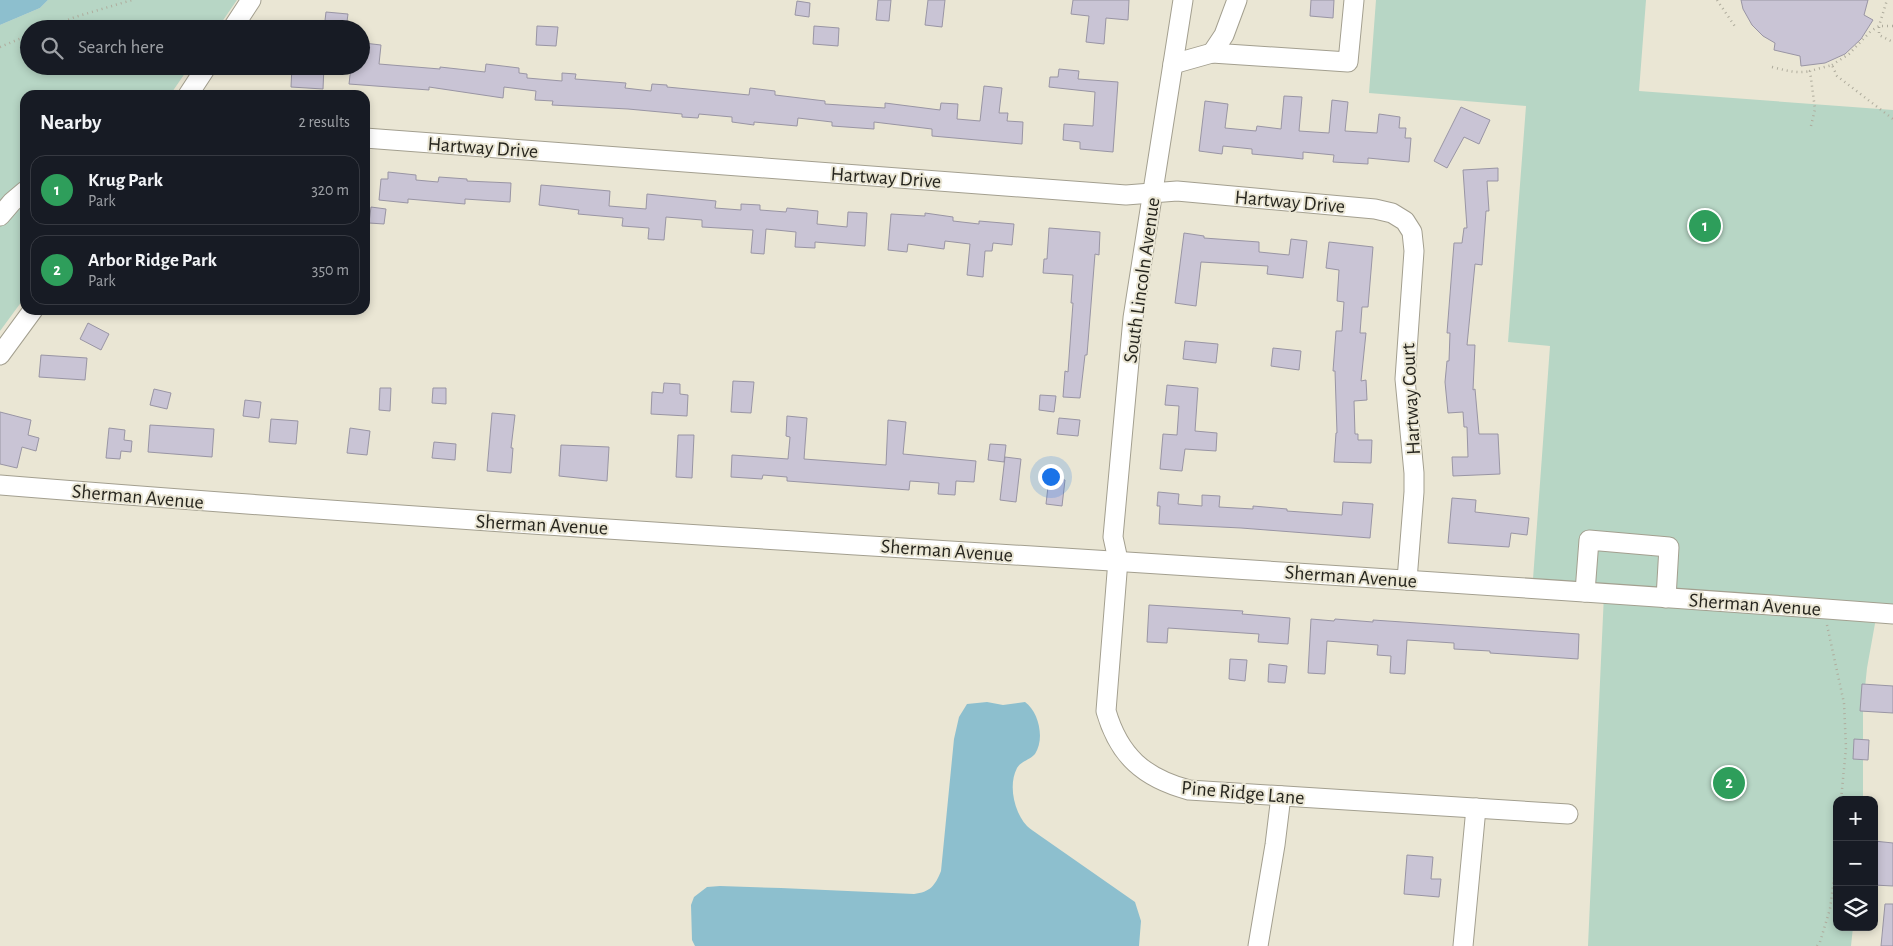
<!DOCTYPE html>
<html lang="en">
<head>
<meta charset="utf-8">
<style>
	body { margin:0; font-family:"Alegreya Sans",sans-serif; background:#20242c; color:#f1f3f6 }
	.controls { position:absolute; right:15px; bottom:15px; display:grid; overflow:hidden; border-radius:10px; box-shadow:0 2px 8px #0003 }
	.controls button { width:45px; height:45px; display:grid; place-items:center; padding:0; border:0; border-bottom:1px solid #363941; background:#171b24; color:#f1f3f6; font:25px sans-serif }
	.you { position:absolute; left:1050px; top:476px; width:18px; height:18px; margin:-12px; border:4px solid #fff; border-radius:50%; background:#1a73e8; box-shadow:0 0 0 8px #1a73e833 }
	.badge { display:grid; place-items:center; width:32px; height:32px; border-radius:50%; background:#8c9099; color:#fff; font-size:16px; font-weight:700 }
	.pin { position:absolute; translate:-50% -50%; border:2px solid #fff; box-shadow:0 1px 5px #0006 }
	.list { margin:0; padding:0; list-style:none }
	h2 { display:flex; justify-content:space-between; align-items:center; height:65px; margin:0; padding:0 20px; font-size:21px }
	h2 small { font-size:16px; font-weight:400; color:#9ea1a6 }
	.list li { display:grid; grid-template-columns:32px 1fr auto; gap:15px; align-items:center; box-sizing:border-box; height:70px; margin:0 10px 10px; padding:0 10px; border:1px solid #363941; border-radius:15px }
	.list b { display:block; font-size:19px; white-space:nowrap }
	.list p { margin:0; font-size:16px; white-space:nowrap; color:#9ea1a6 }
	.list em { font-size:16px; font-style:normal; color:#9ea1a6 }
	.icon { flex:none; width:28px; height:28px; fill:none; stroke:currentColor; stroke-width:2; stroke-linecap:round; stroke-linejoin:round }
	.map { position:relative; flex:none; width:1893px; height:946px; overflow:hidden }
	.search { position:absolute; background:#171b24; box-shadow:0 2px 8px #0003; left:20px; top:20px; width:350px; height:55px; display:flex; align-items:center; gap:12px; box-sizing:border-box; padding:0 18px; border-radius:28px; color:#9ea1a6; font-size:19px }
	.panel { position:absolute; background:#171b24; box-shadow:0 2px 8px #0003; left:20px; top:90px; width:350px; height:225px; border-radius:15px }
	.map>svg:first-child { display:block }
	.green { fill:#b7d6c5 }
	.water { fill:#8dbfce }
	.building { fill:#c9c4d5; stroke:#9995a4 }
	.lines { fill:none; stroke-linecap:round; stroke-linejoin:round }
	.minor-casing { stroke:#a39f8f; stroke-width:21 }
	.path { stroke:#afac9d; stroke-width:2.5; stroke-dasharray:1 4; stroke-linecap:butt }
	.minor { stroke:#fff; stroke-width:19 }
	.labels { text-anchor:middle; stroke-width:4; stroke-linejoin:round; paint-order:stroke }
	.street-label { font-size:20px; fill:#26251e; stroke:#eae6d4 }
</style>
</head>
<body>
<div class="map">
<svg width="1893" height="946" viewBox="0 0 1893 946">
	<rect width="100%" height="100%" fill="#eae6d4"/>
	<g class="green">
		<path d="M48,0H237L217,29H29V66H190L170,95H25V297L0,331V25L40,8Z"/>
		<path d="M1376,0H1646L1639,91L1893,110V607L1533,579L1550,346L1508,342L1526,106L1369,93Z"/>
		<path d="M1604,594L1876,618L1867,668L1863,707V800H1837V927H1853L1851,946H1588Z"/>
	</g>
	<g class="water">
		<path d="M0,0H48L40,8L0,25Z"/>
		<path d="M987,702L1003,705L1025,702C1039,712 1045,739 1035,754C1030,760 1021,761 1017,768C1008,785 1014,812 1027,826C1030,829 1035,832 1039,835L1135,902L1141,921L1139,946H695L692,940L691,905L694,897L707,887L720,886L781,888L914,894C930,892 935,886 941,871L954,739L959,717L967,704Z"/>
	</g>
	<g class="building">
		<path d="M878,0H891L889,21L876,20Z"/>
		<path d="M928,0H945L942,27L925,25Z"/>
		<path d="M1073,0H1129L1128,20L1106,18L1104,44L1086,42L1089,16L1071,14Z"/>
		<path d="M1311,0H1334L1333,18L1310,16Z"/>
		<path d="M1741,0H1868L1864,15L1873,20L1861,39L1845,54L1825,63L1801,66L1800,56L1774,50L1775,43L1763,36L1752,25L1743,9Z"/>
		<path d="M797,1L810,3L809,17L795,15Z"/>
		<path d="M326,12L348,14L346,29H324Z"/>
		<path d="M537,26L558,27L556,46L536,45Z"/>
		<path d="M814,26L839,28L838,46L813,44Z"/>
		<path d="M364,43L381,45L379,64L440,69V67L485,72L486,64L519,68V73L527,74V78L562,81V73L576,74L575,79L626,83L625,88L651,91L652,84L667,85V87L749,95L750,88L775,91V95L825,101V104L885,108V103L940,110L941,103L958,104L957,119L980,121L984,86L1002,88L999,113H1008L1007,121L1023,122L1022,144L932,136V129L874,122V129L832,126V122L798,118L797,126L754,122V125L732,122V117L699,114L698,118L682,117V114L628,109L552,105L553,101L535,100L536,91L504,87L503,98L429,87V90L349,84L351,67L361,68Z"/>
		<path d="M292,66H324L323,89L291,87Z"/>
		<path d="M1059,69L1079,71L1078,79L1118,82L1113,152L1080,149V142L1063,140L1064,124L1093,126L1095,92L1049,87L1050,77H1058Z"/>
		<path d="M1284,96L1302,97L1299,131L1329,133L1332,100L1348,102L1345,131L1377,133L1379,114L1400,117L1399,128H1406L1405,138H1411L1409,162L1368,158V164L1333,162L1334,155L1303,152V159L1284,157L1252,154V149L1223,146L1222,154L1199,151L1205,101L1228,104L1225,128L1256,131L1257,126L1281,129Z"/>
		<path d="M1461,107L1490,120L1479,144L1464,137L1447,168L1434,161Z"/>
		<path d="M1498,168V181H1487L1489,211H1486L1482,265L1475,264L1467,345H1475L1473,390L1475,389L1479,434H1498L1500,474L1453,476L1452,457H1468L1467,427H1464L1463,412L1448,413L1445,382L1447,361H1449L1450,333H1447L1454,243H1462L1464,228H1467L1463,170Z"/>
		<path d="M388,172L416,175V180L438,182L439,177L467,179V181L511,183L510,202L465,199V204L408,199V203L379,200L381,179H388Z"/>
		<path d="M541,185L610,191L609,206L646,209L647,194L716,201L715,208L741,210V204L760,205V210L786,212L787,208L818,211L817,224L847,227L848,212L867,213L865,246L815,242V248L795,247L796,232L766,229L764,254L751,253L753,230L702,227V220L666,217L664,240L648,239L649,228L622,226L623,218L578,214L579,210L539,205Z"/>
		<path d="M371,207L386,209L384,224L369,223Z"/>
		<path d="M925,213L953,217V221L979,224V221L1014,224L1012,245L993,243L992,251H985L983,277L967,275L970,244L945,241L944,249L908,244L907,252L888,250L891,214L925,216Z"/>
		<path d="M1049,228L1100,232L1099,255L1095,254L1087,355H1085L1080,398L1063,397L1065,371L1068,372L1073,303H1071L1073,275L1043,273L1044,259H1047Z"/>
		<path d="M1184,233L1204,236V238L1259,242V252L1289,255L1291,239L1307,241L1303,278L1267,274L1268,266L1201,262L1196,306L1175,303Z"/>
		<path d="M1329,242L1373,247L1368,307H1362L1360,333H1366L1361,381L1366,380L1367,400L1354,401L1355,434H1358V440H1372L1371,463L1334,462L1336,433H1337L1335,371H1333L1336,331H1342L1344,302L1337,301L1339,270L1326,268Z"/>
		<path d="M88,323L109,334L101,350L80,339Z"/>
		<path d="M1185,341L1218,344L1216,363L1183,359Z"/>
		<path d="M1273,348L1301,351L1299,370L1271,366Z"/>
		<path d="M41,355L87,358L85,380L39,377Z"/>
		<path d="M733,381L754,382L751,413L731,412Z"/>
		<path d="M664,383L680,384V394L688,395L687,416L651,414L652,392L663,393Z"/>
		<path d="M1167,385L1198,388L1195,431L1217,433L1216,451L1185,449L1182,471L1160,469L1163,434L1177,435L1179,406L1165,405Z"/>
		<path d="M380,388H391L390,411L379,410Z"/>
		<path d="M433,388H446V404L432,403Z"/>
		<path d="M154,389L171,393L167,409L150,405Z"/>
		<path d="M1040,395L1056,396L1054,412L1039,410Z"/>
		<path d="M245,400L261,402L259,418L243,416Z"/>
		<path d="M0,412L31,420L28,435L39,438L36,451L22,447L17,468L0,464Z"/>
		<path d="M492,413L515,415L511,448H513L511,473L487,471Z"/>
		<path d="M787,416L807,418L804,459L886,465L888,420L906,422L903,454L976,461L974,482L956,481L955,495L938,494L939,483L910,481L909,490L787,481V477L763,475L762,479L731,477L732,455L788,459L790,437L786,436Z"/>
		<path d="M1059,418L1080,420L1078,436L1057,434Z"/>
		<path d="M271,419L298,421L296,444L269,442Z"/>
		<path d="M150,425L214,429L212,457L148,452Z"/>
		<path d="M109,428L125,430L124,440L132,441L131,452L121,451L120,459L106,458Z"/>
		<path d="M350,428L370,431L367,455L347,453Z"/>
		<path d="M678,435H694L692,478L676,477Z"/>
		<path d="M434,442L456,444L455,460L432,458Z"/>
		<path d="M990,444L1006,445L1004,462L988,460Z"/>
		<path d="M561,445L609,447L607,481L559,476Z"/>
		<path d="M1005,457L1021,459L1016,502L1000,500Z"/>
		<path d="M1049,478L1065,480L1062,506L1046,504Z"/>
		<path d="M1158,492L1179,494L1178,504L1202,506V495L1220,496L1219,507L1253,509V506L1287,509V511L1342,515L1343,502L1373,504L1370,538L1241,528L1159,524L1160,506H1157Z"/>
		<path d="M1452,498L1476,500L1475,512L1529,518L1527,535L1511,533L1509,547L1448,543Z"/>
		<path d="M1149,605L1243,611L1242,614L1290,618L1288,644L1258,642L1259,634L1168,628L1167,643L1147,642Z"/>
		<path d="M1311,619L1334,621L1335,619L1373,622V620L1579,634L1578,659L1490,653V651L1454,649V643L1407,640L1405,674L1390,673L1391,656L1377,655L1378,645L1327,641L1325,674L1308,673Z"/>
		<path d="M1230,659L1247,660L1245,681L1229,679Z"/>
		<path d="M1269,664L1287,666L1285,683L1268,682Z"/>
		<path d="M1862,684L1893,686V713L1860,711Z"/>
		<path d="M1854,739L1869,740L1868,760L1853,759Z"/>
		<path d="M1874,841L1893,843V886L1874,885Z"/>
		<path d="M1407,855L1433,857L1431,879H1441L1439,897L1404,894Z"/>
		<path d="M1885,904H1893V946H1881Z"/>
	</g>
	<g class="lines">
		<defs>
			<g id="minor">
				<path d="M1183,0L1133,318L1113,537L1118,560L1106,711C1119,756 1144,778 1189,790L1568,814"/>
				<path d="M232,29L251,0"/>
				<path d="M1212,53L1224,35L1237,0"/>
				<path d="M1173,64L1212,53L1348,62L1354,0"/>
				<path d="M188,95L207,66"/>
				<path d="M365,138L1126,195L1177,191L1375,209L1392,213L1405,221L1412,232L1414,251L1405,379L1414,473V492L1407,580"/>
				<path d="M0,216L12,202L25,191"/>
				<path d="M0,355L33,310"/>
				<path d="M0,485C630,536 1262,566 1893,614"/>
				<path d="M1585,592L1589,540L1669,547L1666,598"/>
				<path d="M1258,946L1275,845L1281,796"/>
				<path d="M1463,946L1476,808"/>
			</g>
		</defs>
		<use href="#minor" class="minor-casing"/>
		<g class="path">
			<path d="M1717,0L1736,28"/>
			<path d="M1893,26H1879V35L1893,42"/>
			<path d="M45,29L75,17L132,0"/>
			<path d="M0,47L29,35"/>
			<path d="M1832,65L1849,54L1871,31L1879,26L1887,0"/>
			<path d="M1772,67C1785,70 1796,74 1810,71"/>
			<path d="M1811,126L1815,109L1810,71L1832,65L1837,76L1893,119"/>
			<path d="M1827,625L1844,703L1846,748L1841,800"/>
			<path d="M1817,946L1820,942L1830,909L1837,856"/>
		</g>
		<use href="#minor" class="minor"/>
	</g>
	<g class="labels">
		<g class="street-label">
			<text transform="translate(483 147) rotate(4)" y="7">Hartway Drive</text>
			<text transform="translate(886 177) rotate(4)" y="7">Hartway Drive</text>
			<text transform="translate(1290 201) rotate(5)" y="7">Hartway Drive</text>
			<text transform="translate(1141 280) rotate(-82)" y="7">South Lincoln Avenue</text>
			<text transform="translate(1410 399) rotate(-93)" y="7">Hartway Court</text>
			<text transform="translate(138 496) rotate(5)" y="7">Sherman Avenue</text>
			<text transform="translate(542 524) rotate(3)" y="7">Sherman Avenue</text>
			<text transform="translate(947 550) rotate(4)" y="7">Sherman Avenue</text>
			<text transform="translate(1351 576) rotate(4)" y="7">Sherman Avenue</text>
			<text transform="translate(1755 604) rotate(4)" y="7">Sherman Avenue</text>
			<text transform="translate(1243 792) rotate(5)" y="7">Pine Ridge Lane</text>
		</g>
	</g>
</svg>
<div class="controls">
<button>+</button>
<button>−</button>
<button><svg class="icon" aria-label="layers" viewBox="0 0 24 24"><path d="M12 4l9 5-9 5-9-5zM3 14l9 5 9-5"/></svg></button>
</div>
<div class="you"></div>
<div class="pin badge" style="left:1705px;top:226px;background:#2e9e5b">1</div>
<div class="pin badge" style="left:1729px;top:783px;background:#2e9e5b">2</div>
<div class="search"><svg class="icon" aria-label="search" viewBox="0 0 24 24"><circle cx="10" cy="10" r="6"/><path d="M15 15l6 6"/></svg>Search here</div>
<section class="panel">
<h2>Nearby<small>2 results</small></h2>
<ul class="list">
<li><span class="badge" style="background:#2e9e5b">1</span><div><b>Krug Park</b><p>Park</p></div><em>320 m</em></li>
<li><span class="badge" style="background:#2e9e5b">2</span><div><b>Arbor Ridge Park</b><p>Park</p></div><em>350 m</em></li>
</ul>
</section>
</div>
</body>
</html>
